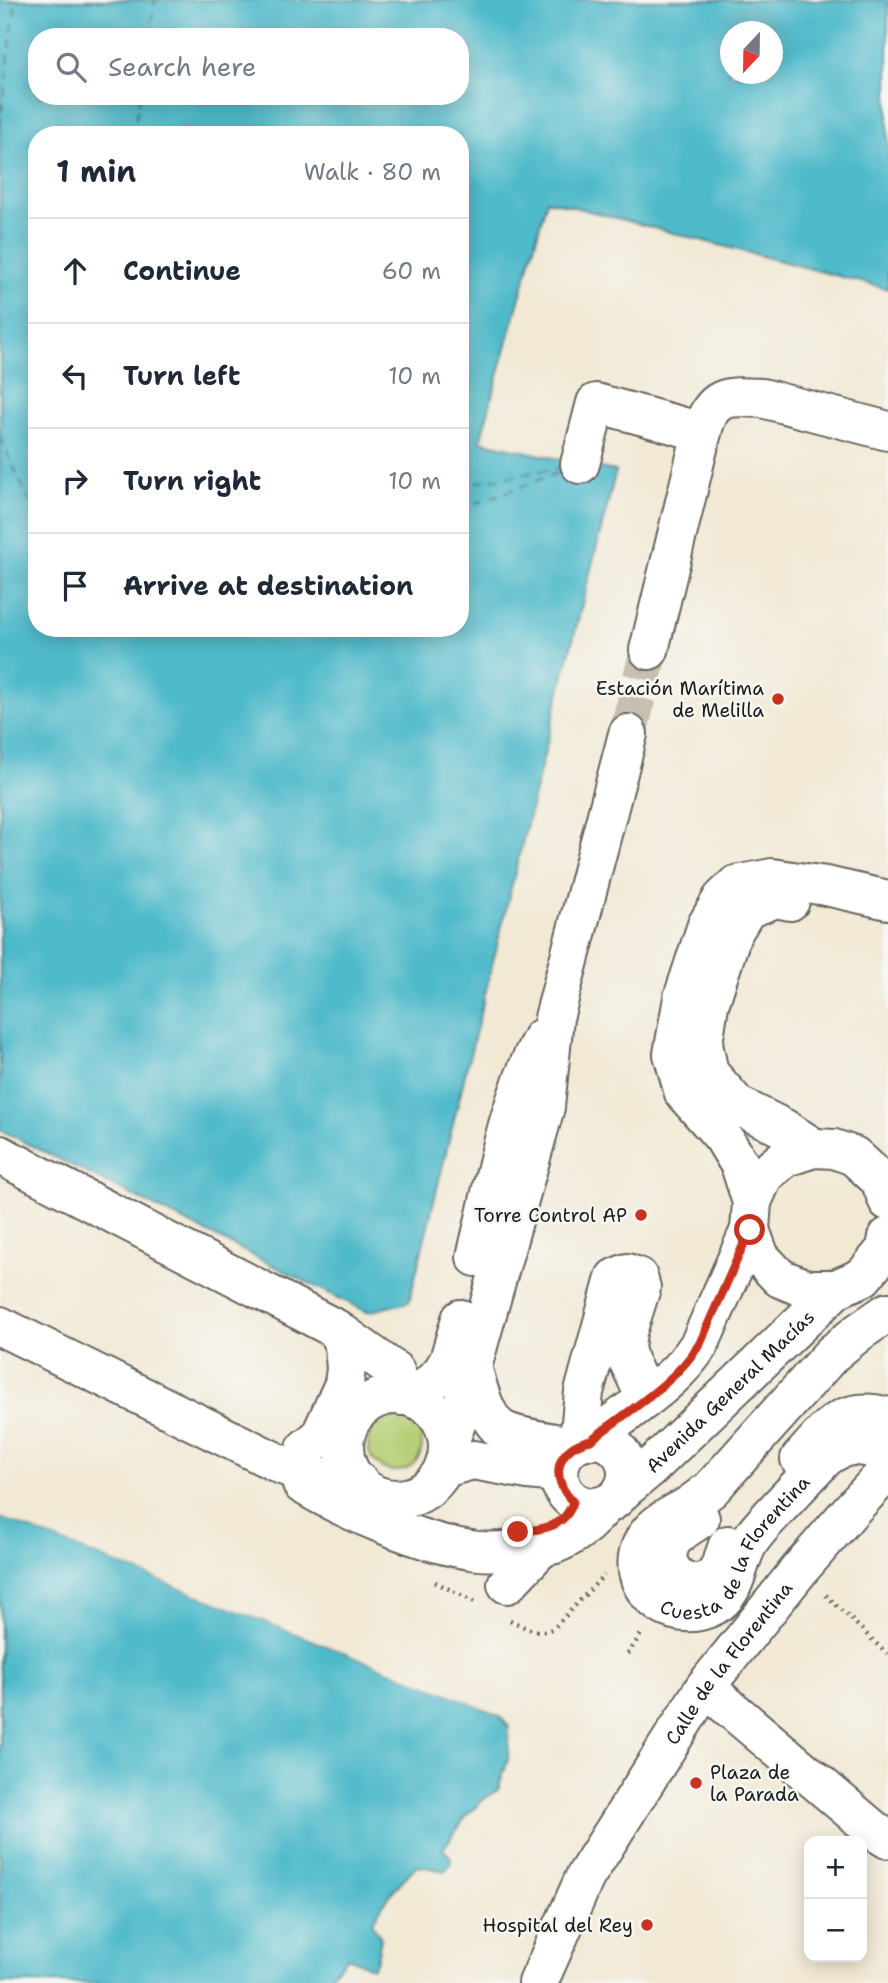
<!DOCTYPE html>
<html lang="en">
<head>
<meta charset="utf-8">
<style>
	body { margin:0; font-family:"Shantell Sans",sans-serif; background:#f6f6f7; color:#1f2937 }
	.controls { position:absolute; right:21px; bottom:21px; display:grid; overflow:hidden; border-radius:14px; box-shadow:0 4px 18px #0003 }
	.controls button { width:63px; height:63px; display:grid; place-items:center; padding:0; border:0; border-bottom:2px solid #e0e1e3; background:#fff; color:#1f2937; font:35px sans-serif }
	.compass { position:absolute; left:720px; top:21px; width:63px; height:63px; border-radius:50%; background:#fff; box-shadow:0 4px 18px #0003; rotate:202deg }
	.stop { position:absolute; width:21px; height:21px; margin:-16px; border:5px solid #c8321e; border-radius:50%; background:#fff }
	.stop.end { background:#c8321e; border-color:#fff; box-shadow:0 2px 7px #0008 }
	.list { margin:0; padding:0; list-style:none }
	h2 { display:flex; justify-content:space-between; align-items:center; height:91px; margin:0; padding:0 28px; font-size:30px }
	h2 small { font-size:23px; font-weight:400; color:#747a83 }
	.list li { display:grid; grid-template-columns:46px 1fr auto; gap:21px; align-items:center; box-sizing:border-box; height:105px; padding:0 28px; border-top:2px solid #e0e1e3 }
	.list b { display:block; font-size:26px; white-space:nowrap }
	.list em { font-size:23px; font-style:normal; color:#747a83 }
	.icon { flex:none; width:38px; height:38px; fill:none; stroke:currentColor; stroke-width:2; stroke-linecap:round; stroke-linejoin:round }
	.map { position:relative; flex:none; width:888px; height:1983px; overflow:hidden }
	.search { position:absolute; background:#fff; box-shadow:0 4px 18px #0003; left:28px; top:28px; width:441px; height:77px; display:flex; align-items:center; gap:18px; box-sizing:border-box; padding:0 24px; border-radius:28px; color:#747a83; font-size:26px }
	.panel { position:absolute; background:#fff; box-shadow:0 4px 18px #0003; left:28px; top:126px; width:441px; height:511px; border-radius:28px }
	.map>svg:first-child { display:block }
	.green { fill:#b4cd72; stroke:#687447; stroke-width:2 }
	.water { fill:#4fbaca; stroke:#366b73; stroke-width:2; fill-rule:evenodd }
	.pier { fill:#f2e9d5 }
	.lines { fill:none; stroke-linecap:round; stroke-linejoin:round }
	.ferry { stroke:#305b62; stroke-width:2; stroke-dasharray:9 7; stroke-linecap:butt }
	.minor-tunnel { stroke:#c7c0b0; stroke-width:38; stroke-dasharray:38 19; stroke-linecap:butt }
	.minor-casing { stroke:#67645d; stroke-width:42 }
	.path { stroke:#67645d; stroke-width:4.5; stroke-dasharray:2 5; stroke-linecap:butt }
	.minor { stroke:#fff; stroke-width:38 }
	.route { stroke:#c8321e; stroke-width:9 }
	.poi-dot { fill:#c8321e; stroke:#f6f6f2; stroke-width:2.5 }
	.labels { text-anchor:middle; stroke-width:5; stroke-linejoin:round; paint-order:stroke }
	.poi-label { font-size:19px; fill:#1c1c1c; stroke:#f6f6f2; text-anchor:end }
	.street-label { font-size:19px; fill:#1c1c1c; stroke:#f6f6f2 }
</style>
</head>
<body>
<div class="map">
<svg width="888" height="1983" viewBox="0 0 888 1983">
	<rect width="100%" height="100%" fill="#f6f6f2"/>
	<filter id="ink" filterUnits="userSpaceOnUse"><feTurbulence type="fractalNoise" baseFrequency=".0143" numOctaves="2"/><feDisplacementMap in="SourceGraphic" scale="14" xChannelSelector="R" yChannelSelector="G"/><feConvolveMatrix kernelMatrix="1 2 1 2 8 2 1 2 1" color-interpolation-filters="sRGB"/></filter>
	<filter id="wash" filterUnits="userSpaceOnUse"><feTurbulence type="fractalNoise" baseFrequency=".00686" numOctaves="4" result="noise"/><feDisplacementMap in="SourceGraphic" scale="28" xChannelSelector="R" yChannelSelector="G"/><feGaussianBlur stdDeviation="1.57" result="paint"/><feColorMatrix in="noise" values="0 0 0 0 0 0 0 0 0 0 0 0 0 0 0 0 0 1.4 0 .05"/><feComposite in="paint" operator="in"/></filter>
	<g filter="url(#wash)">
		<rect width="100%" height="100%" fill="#f2e9d5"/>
		<circle class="green" cx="395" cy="1444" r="27"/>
		<g class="water">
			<path d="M0,0H888V289L547,200L480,441L580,464L616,471L554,714L409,1302L367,1312L0,1130ZM730,32H772V74H730ZM37,37H460V96H37ZM37,135H460V628H37Z"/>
			<path d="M0,1517L443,1691L499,1715L509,1727L508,1760L498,1790L484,1799L467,1815L443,1849L450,1856L451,1862L447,1869L444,1871L421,1866L415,1867L389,1895L372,1923L381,1938L376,1963L372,1968L348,1957L333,1972L329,1983H0Z"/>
		</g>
		<path class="pier" d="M0,1513L444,1688L501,1712L499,1715L443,1691L0,1517Z"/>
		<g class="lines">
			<g class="ferry">
				<path d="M149,37L155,0"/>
				<path d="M0,127L16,0"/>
				<path d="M133,135L140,96"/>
				<path d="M0,437L37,518"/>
				<path d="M460,485L563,467"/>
				<path d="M460,509L563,471"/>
			</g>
		</g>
	</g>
	<g filter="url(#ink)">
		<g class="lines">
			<path class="minor-tunnel" d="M628,734L649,650"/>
			<defs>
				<g id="minor">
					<path d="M580,464L596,403L702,432"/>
					<path d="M649,650L702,432C712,394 727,396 762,398L888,431"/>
					<path d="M790,901L776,898L747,909L732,934L709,1005L703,1044L709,1073L737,1105L783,1128L814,1148"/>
					<path d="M0,1155L336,1329L395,1371L403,1396"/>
					<path d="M888,1201L880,1180L854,1156L834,1149L814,1148L786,1157L764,1175L752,1202L750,1230L760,1257L780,1278L807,1289H836L863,1277L886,1249L888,1237"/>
					<path d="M752,1202L740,1165L723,1137L684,1093L673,1054L683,998L707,925L722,899L736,885L772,878L826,886L888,900"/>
					<path d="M476,1257C494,1185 507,1103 542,1038"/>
					<path id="s1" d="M888,1312L859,1332L832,1354L711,1489C703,1495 695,1502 685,1508C669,1517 654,1523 644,1540C619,1584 670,1629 713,1606C738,1593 736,1563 749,1542C757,1530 767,1520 777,1509C793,1492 809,1475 825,1458C849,1440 860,1446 888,1452"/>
					<path d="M0,1326L282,1465L310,1475L360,1483"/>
					<path d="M472,1367C478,1387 483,1412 498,1427C510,1437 556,1443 572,1446"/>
					<circle cx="396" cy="1447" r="52"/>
					<path d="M415,1399L442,1372L449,1360L461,1319"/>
					<circle cx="593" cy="1473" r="34"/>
					<path d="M591,1440C628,1410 676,1383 700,1343L750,1230"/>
					<path d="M579,1442L584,1392L615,1278L627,1273L638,1277L641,1288L627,1332L625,1347L628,1360L646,1398"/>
					<path d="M448,1445L467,1395L472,1367L545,1107L554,1018L628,734"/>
					<path d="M306,1448L320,1437L344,1384L346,1369L344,1345L336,1329"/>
					<path d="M800,1459C828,1429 842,1404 888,1417"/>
					<path d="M444,1468L473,1460L528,1470L559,1473"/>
					<path d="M302,1484C346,1511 420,1543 471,1550C486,1553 503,1551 519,1550C531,1549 543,1548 555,1544C576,1536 591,1522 605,1505"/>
					<path id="s2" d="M622,1491L650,1468L836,1289"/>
					<path d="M700,1519C690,1526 677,1532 671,1543C655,1573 699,1599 717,1571C722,1564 725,1554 728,1545"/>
					<path d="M507,1584L541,1548"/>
					<path d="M705,1687L876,1832L888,1839"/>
					<path id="s3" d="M538,1983L585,1877L705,1687L800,1569L852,1509L881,1478L888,1475"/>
				</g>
			</defs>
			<use href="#minor" class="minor-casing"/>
			<g class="path">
				<path d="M435,1582L477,1603"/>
				<path d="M826,1595L888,1655"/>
				<path d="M510,1620C525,1627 539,1637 555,1627L604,1575"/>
				<path d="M628,1654L643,1631"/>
			</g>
			<use href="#minor" class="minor"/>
		</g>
	</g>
	<g class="lines" filter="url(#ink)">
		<path class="route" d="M518,1532C542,1529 565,1528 573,1502C548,1476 557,1447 591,1440C628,1411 676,1383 700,1343L750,1230"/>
	</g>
	<g class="poi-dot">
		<circle cx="778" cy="699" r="7"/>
		<circle cx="641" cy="1215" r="7"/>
		<circle cx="696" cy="1783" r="7"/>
		<circle cx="647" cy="1925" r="7"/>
	</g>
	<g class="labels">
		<g class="poi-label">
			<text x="764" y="695">Estación Marítima<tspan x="764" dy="22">de Melilla</tspan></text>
			<text x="627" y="1222">Torre Control AP</text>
			<text x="710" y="1779" text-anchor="start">Plaza de<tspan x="710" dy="22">la Parada</tspan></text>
			<text x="633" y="1932">Hospital del Rey</text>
		</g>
		<g class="street-label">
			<text dy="7" stroke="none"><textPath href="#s2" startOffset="147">Avenida General Macías</textPath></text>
			<text dy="7" stroke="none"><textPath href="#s1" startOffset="518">Cuesta de la Florentina</textPath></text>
			<text dy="7" stroke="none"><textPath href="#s3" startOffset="374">Calle de la Florentina</textPath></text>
		</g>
	</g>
</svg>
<div class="controls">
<button>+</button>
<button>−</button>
</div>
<svg class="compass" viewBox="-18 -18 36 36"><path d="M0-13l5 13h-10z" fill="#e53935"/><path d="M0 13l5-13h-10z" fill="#747a83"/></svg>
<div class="stop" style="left:750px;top:1230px"></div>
<div class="stop end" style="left:518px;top:1532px"></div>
<div class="search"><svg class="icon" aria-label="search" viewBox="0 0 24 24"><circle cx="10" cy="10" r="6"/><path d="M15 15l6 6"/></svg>Search here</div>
<section class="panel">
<h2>1 min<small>Walk · 80 m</small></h2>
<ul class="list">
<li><svg class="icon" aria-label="ahead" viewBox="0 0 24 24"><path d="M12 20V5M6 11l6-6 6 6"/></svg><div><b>Continue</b></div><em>60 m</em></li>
<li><svg class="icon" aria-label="left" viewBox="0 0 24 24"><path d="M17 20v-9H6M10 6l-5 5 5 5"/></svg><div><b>Turn left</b></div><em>10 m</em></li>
<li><svg class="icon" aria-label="right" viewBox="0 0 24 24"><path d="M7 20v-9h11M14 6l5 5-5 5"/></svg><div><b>Turn right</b></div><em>10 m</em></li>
<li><svg class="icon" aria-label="arrive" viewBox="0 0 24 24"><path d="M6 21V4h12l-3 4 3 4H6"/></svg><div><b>Arrive at destination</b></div></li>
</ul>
</section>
</div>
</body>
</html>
